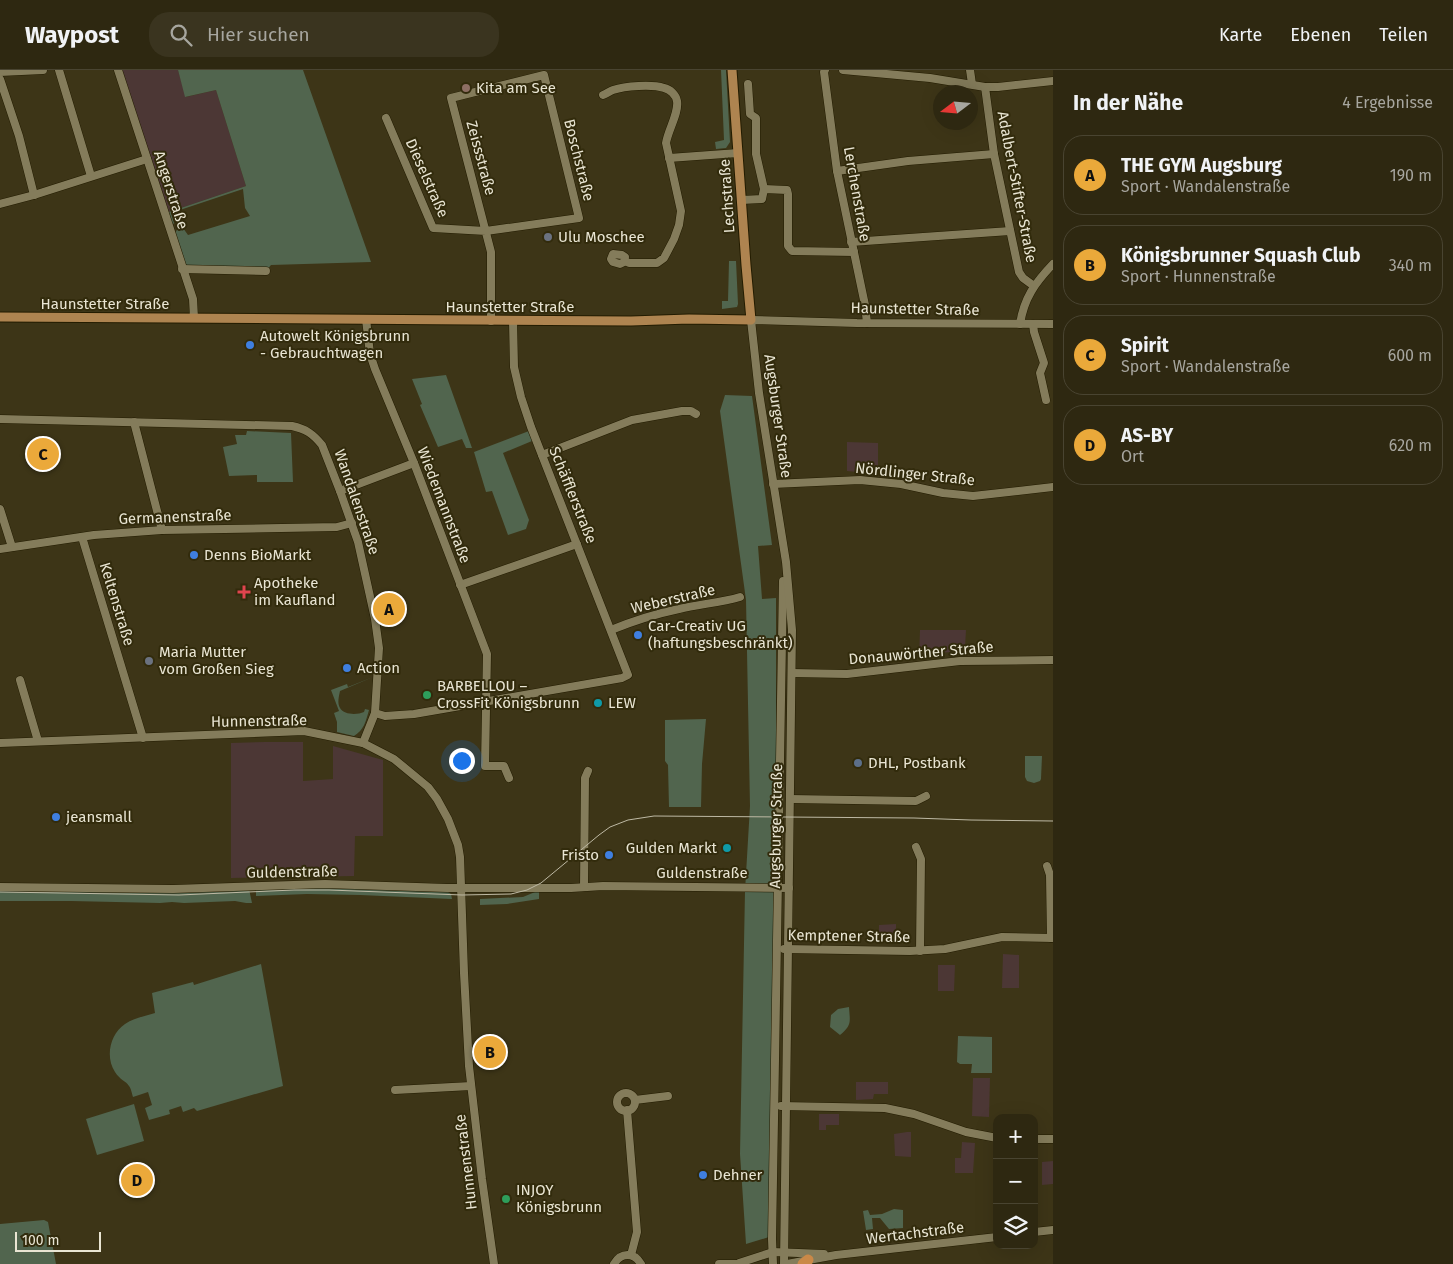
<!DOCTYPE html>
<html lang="de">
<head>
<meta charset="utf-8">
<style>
	body { margin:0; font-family:"Fira Sans",sans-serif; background:#3a341f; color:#f1f3f6 }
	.controls { position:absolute; right:15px; bottom:15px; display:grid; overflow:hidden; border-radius:10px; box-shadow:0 5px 20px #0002 }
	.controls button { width:45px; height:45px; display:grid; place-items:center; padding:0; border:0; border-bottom:1px solid #494431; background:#2e2811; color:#f1f3f6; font:25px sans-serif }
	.compass { position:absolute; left:933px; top:15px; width:45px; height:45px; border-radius:50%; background:#2e2811; box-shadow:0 5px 20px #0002; rotate:254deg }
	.scale { position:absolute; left:15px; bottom:12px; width:86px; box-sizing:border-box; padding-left:5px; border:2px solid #e9e5d3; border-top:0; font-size:14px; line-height:18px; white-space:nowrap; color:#e9e5d3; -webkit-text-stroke:4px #322b0c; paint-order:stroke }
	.you { position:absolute; left:461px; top:690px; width:18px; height:18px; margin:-12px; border:4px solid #fff; border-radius:50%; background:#1a73e8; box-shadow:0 0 0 8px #1a73e833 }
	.badge { display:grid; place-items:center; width:32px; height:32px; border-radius:50%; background:#eba93a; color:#111; font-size:16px; font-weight:700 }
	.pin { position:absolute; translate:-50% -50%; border:2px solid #fff; box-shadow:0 1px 5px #0006 }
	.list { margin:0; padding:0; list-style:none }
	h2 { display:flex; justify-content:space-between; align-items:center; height:65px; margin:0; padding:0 20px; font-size:21px }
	h2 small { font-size:16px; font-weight:400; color:#a7a69f }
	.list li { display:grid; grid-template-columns:32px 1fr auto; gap:15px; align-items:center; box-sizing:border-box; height:80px; margin:0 10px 10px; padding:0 10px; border:1px solid #494431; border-radius:20px }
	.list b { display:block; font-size:19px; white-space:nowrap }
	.list p { margin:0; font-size:16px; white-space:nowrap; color:#a7a69f }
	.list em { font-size:16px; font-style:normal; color:#a7a69f }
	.icon { flex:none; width:28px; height:28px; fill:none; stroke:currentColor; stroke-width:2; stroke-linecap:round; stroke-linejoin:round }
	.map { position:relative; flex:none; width:1053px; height:1194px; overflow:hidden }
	header { display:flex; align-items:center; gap:30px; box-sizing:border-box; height:70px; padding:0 25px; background:#2e2811; border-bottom:1px solid #494431 }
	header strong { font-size:24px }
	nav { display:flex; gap:28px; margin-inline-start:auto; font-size:18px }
	.search { width:350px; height:45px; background:#3a341f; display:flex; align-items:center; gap:12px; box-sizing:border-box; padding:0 18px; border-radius:20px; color:#a7a69f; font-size:19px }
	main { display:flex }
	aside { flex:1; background:#2e2811 }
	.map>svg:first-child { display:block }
	.industrial { fill:#4c3735 }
	.green { fill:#51654e }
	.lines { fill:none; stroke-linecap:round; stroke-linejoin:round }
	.minor-casing { stroke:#231c00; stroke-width:9 }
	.major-casing { stroke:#231c00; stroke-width:11 }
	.highway-casing { stroke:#231c00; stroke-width:13 }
	.minor { stroke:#847c5b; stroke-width:8 }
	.major { stroke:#ae8450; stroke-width:9 }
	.highway { stroke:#ca8948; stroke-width:11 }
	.tram { stroke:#beb9a4; stroke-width:1 }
	.education-dot { fill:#8d6e63; stroke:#322b0c; stroke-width:2 }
	.worship-dot { fill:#6b7280; stroke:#322b0c; stroke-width:2 }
	.shop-dot { fill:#3f7fe0; stroke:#322b0c; stroke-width:2 }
	.health-dot { fill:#e0444e; stroke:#322b0c; stroke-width:2 }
	.leisure-dot { fill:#2e9e5b; stroke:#322b0c; stroke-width:2 }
	.culture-dot { fill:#0f9aa8; stroke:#322b0c; stroke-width:2 }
	.service-dot { fill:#5c6f8a; stroke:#322b0c; stroke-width:2 }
	.labels { text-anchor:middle; stroke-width:4; stroke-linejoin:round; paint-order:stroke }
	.poi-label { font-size:15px; fill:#e9e5d3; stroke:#322b0c; text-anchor:start }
	.street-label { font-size:15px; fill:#e9e5d3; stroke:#322b0c }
</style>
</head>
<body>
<header>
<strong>Waypost</strong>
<div class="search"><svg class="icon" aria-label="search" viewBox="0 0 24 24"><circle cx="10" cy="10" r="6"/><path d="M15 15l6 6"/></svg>Hier suchen</div>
<nav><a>Karte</a><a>Ebenen</a><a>Teilen</a></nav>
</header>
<main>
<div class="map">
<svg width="1053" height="1194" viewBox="0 0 1053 1194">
	<rect width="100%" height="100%" fill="#3d3517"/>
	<g class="industrial">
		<path d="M120,0H178L186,27L216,20L246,116L166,143Z"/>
		<path d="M847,372L878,373V404L847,401Z"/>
		<path d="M920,560H966L965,577L954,582L933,583L924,587H919Z"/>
		<path d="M266,672H303V711L333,709V676L383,690V766H355L354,806L231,808V673Z"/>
		<path d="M896,854V867H891V870H879V855Z"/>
		<path d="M1003,884L1019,885V918H1002Z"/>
		<path d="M938,895H955L954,921H938Z"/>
		<path d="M973,1008H990L989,1047L972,1046Z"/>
		<path d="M856,1012H888V1024H874L873,1029L856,1030Z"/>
		<path d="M819,1044H839V1055H826V1060H819Z"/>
		<path d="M907,1062H911V1087L895,1086L894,1064Z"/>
		<path d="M962,1072L975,1073L973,1103H955V1088H961Z"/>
		<path d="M1053,1091V1114L1042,1115V1092Z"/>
	</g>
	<g class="green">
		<path d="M178,0H303L371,192L271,195L266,201L183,197L174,165L178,158H183L188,165L250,146L245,138L243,119L171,143L174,153L171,157L166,143L246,116L216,20L185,27Z"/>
		<path d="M721,0H726L730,72L726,78L716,79L715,72L724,70Z"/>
		<path d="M729,191H736L738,234L737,237L722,239V231H728Z"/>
		<path d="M446,305L472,378H466L462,369L438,377L420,335L422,334L412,309Z"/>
		<path d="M725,325L752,326L772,475L758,476L762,529L776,528V728L769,1167L746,1174L740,1084L745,821L750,736L746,530L720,341Z"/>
		<path d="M247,361L291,363L293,412H257V405L229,406L223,377L237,374L235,365H246Z"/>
		<path d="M529,361L532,371L503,383L529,450L526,459L508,465L492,421L486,422L474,382Z"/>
		<path d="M373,607L340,621C339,626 337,633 340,638C344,645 357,645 364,642L365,639L369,640C366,651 364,660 354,666L337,662V652L334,643L339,641L331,620L347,614L348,617Z"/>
		<path d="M706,649L702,694L701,737H669L668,695L665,691V650Z"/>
		<path d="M1025,686H1042L1041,709L1040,711L1034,713L1027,711L1025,707Z"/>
		<path d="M294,817L448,822L451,824L452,829L360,825L307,824L256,826V819Z"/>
		<path d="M249,819L252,833H246L235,831L184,833L172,832L160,833L71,831H0V820L195,822Z"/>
		<path d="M535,822H539V829L507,834L480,835V829L523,827Z"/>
		<path d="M261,894L283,1016L197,1041L194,1038L183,1042L181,1036L169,1040L170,1044L149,1050L145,1038L152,1035L148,1022L133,1027C132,1024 131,1018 129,1016C126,1011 120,1010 115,1002C105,987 110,964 125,954C134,948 145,946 155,943L152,923L193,912L194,915Z"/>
		<path d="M849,937C850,952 852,955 840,965L830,957L831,945L838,939Z"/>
		<path d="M958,966L992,967V1003H971L972,994H960L957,992Z"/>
		<path d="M134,1034L144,1071L97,1085L86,1049Z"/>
		<path d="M894,1139L903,1140V1158L889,1159L880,1148H872L873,1159L866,1160L863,1141L868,1140L870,1145L882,1144Z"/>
		<path d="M44,1150L48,1152L56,1194H0V1154Z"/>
	</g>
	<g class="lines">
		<defs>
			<g id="minor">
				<path d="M59,0L91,106"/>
				<path d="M118,0L193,229L194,248"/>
				<path d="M825,0L824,2L837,101L865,235L867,253"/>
				<path d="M843,0L930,8L985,17H998L1053,11"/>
				<path d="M970,0L972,14"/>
				<path d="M0,2L43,0"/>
				<path d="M0,9L19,66L34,125"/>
				<path d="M748,14L750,44L756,48V84L764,119"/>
				<path d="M985,17L994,84L1019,202L1023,208L1034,216"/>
				<path d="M603,25C606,24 610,21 613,20C625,16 652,14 664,18C670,19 676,25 677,31C679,43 668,60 666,73L681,141L679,155L674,169L664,188L657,193H629L625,191"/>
				<path d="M386,48L433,158L486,161L579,148L544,5L451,28L491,182V251"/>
				<path d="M669,88L738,83"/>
				<path d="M837,101L908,91L994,84"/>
				<path d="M741,130L762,129L764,119L787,120L788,124V176L792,181L854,182"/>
				<path d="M0,134L34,125L147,89"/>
				<path d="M851,172L1010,161"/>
				<path d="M613,184L622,185L625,187L624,192L620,194L613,192L611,189Z"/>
				<path d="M182,199L266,201"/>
				<path d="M366,249L370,284L375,299L414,393L487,584L485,696H504L509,708"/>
				<path d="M1020,254C1024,228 1035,213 1053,194"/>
				<path d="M1033,254L1034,262L1044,293L1040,303L1046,330"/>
				<path d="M0,349L292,356C306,359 313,364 322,375L340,421L358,472L375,549L379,578L375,643L363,673"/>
				<path d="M134,352L162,460"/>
				<path d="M542,385L632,350L682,341H691L696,344"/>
				<path d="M773,414L860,410L901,414L943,423L973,426L1053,417"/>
				<path d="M340,421L414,393"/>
				<path d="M0,439L12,477"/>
				<path d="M82,467L143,668"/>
				<path d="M0,479L94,465L162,460L337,457L352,453"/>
				<path d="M460,515L577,474"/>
				<path d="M611,560C633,551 655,544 679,539C699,534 720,533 740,527"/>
				<path d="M792,603L847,604L960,591L1053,590"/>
				<path d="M20,610L38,671"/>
				<path d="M375,643L385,646L414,644L622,608L628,605L531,357L521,327L514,297L513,251"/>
				<path d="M0,673L304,661L363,673L394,689L428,717L437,729L448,749L458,775L460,787L464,903L469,996L482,1109L494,1194"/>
				<path d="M790,729L916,731L926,726"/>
				<path d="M916,777L921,789L920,881"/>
				<path d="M1047,796L1050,805L1051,868"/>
				<path d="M0,817L173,819L325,814L447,818H571L603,816L789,818"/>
				<path d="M584,817L585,708L588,701"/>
				<path d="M784,879L910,881L945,879L1002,867L1053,868"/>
				<path d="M395,1020L471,1016"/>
				<circle cx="626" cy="1032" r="9"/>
				<path d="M635,1030L668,1026"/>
				<path d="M781,1036L885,1038L914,1044L966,1062L997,1068"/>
				<path d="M627,1040L637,1162L631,1185"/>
				<path d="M1034,1069H1053"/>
				<path d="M1034,1162L1053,1160"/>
				<path d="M739,1193L773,1182L824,1184"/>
				<path d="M614,1194C621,1182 634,1182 641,1194"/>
				<path d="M719,1194H743"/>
				<path d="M773,1194L772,1169L783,511"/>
				<path d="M784,1194L792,560L786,492L759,323L751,250L857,253L1053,254"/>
				<path d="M787,1194L836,1185L997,1167"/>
			</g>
			<path id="major" d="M0,247L631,251L689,249L751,250L746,195L732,0"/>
			<path id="highway" d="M803,1194L808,1190"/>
		</defs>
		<use href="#minor" class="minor-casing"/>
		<use href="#major" class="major-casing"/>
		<use href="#highway" class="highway-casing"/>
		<use href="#minor" class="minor"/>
		<use href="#major" class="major"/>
		<use href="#highway" class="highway"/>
		<path class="tram" d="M0,822L179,825L294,820H329L462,825L511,824L527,820L541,813L599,765L610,757L628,750L654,746L914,748L971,750L1053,751"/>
	</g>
	<circle class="education-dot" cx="466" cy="18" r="5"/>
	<g class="worship-dot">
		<circle cx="548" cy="167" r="5"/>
		<circle cx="149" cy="591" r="5"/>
	</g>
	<g class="shop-dot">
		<circle cx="250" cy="275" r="5"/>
		<circle cx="194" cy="485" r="5"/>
		<circle cx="638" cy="565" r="5"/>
		<circle cx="347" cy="598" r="5"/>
		<circle cx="56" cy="747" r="5"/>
		<circle cx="609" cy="785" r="5"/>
		<circle cx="703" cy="1105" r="5"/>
	</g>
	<path class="health-dot" d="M241.5 514.5h5v5h5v5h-5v5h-5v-5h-5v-5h5z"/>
	<g class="leisure-dot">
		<circle cx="427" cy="625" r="5"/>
		<circle cx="506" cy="1129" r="5"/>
	</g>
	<g class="culture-dot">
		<circle cx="598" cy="633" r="5"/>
		<circle cx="727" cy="778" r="5"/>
	</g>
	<circle class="service-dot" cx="858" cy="693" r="5"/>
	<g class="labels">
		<g class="poi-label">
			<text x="476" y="23">Kita am See</text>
			<text x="558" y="172">Ulu Moschee</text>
			<text x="260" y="271">Autowelt Königsbrunn<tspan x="260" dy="17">- Gebrauchtwagen</tspan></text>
			<text x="204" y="490">Denns BioMarkt</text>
			<text x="254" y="518">Apotheke<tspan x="254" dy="17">im Kaufland</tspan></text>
			<text x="648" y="561">Car-Creativ UG<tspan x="648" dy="17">(haftungsbeschränkt)</tspan></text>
			<text x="159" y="587">Maria Mutter<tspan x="159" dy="17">vom Großen Sieg</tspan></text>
			<text x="357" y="603">Action</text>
			<text x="437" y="621">BARBELLOU –<tspan x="437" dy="17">CrossFit Königsbrunn</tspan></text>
			<text x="608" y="638">LEW</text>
			<text x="868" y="698">DHL, Postbank</text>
			<text x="66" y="752">jeansmall</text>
			<text x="717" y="783" text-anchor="end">Gulden Markt</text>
			<text x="599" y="790" text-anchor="end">Fristo</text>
			<text x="713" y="1110">Dehner</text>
			<text x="516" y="1125">INJOY<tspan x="516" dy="17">Königsbrunn</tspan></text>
		</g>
		<g class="street-label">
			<text transform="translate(481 88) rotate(75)" y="5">Zeissstraße</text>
			<text transform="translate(579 90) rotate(76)" y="5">Boschstraße</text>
			<text transform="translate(427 108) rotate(66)" y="5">Dieselstraße</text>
			<text transform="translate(1017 117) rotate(79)" y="5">Adalbert-Stifter-Straße</text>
			<text transform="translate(171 120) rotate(72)" y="5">Angerstraße</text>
			<text transform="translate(857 124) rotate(80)" y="5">Lerchenstraße</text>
			<text transform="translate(727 126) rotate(-94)" y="5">Lechstraße</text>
			<text x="105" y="239">Haunstetter Straße</text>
			<text x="510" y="242">Haunstetter Straße</text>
			<text transform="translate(915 239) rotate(1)" y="5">Haunstetter Straße</text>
			<text transform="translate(778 346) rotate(82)" y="5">Augsburger Straße</text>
			<text transform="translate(915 404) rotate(6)" y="5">Nördlinger Straße</text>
			<text transform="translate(573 425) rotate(68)" y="5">Schäfflerstraße</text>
			<text transform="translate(357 432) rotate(71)" y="5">Wandalenstraße</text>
			<text transform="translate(444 435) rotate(69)" y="5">Wiedemannstraße</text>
			<text transform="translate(175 447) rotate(-2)" y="5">Germanenstraße</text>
			<text transform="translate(673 529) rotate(-13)" y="5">Weberstraße</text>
			<text transform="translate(117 534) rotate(73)" y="5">Keltenstraße</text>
			<text transform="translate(921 583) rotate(-5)" y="5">Donauwörther Straße</text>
			<text transform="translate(259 651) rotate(-1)" y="5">Hunnenstraße</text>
			<text transform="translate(776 756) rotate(-89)" y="5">Augsburger Straße</text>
			<text transform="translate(292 802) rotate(-1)" y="5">Guldenstraße</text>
			<text x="702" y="808">Guldenstraße</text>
			<text transform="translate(849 866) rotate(1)" y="5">Kemptener Straße</text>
			<text transform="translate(466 1092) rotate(-97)" y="5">Hunnenstraße</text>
			<text transform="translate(915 1163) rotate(-7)" y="5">Wertachstraße</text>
		</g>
	</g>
</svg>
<div class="controls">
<button>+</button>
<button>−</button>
<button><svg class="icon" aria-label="layers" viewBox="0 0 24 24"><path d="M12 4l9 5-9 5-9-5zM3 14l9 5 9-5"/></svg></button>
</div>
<svg class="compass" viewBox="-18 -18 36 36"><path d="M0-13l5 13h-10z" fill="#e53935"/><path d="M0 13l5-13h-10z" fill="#a7a69f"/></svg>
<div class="scale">100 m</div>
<div class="you"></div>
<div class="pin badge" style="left:389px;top:539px">A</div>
<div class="pin badge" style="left:490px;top:982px">B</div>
<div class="pin badge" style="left:43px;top:384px">C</div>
<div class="pin badge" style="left:137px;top:1110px">D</div>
</div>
<aside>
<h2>In der Nähe<small>4 Ergebnisse</small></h2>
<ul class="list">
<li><span class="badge">A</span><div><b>THE GYM Augsburg</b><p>Sport · Wandalenstraße</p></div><em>190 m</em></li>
<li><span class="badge">B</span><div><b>Königsbrunner Squash Club</b><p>Sport · Hunnenstraße</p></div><em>340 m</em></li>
<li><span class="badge">C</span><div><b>Spirit</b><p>Sport · Wandalenstraße</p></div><em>600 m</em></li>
<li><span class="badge">D</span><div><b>AS-BY</b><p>Ort</p></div><em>620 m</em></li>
</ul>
</aside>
</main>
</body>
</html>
